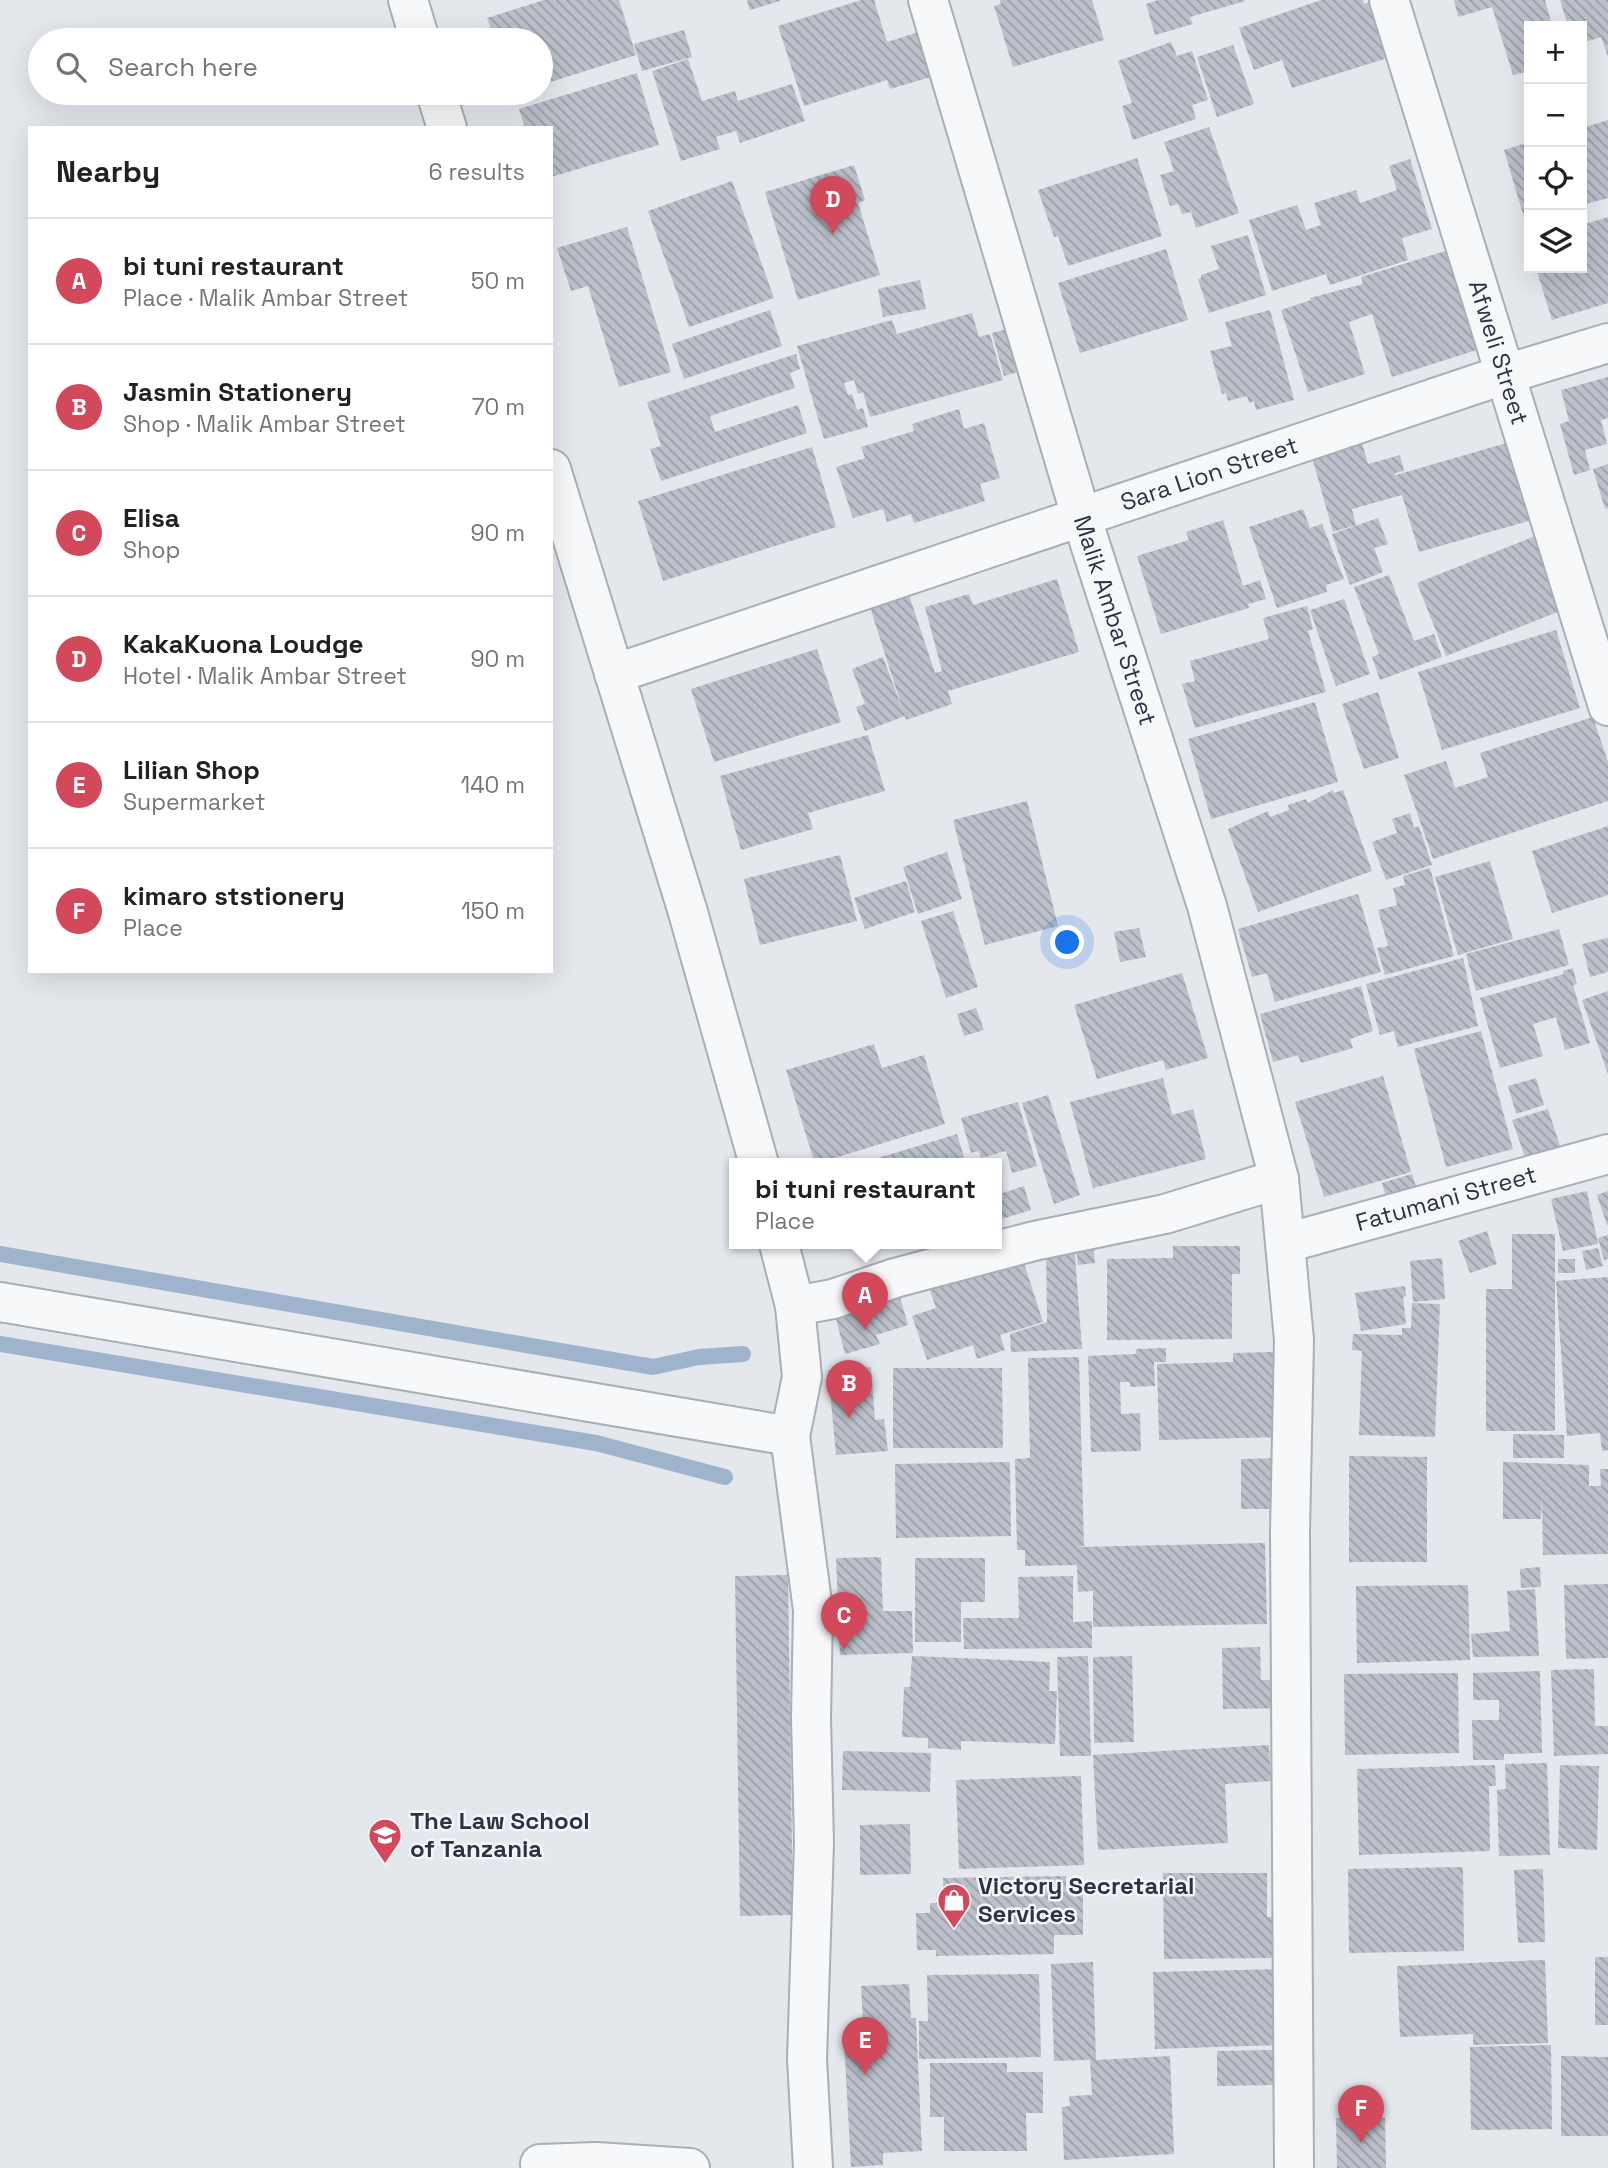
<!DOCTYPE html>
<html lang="en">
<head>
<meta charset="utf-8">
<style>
	body { margin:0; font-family:"Space Grotesk",sans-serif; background:#f2f2f2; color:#202124 }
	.controls { position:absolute; right:21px; top:21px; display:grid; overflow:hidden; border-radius:0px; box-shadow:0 7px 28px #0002 }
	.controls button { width:63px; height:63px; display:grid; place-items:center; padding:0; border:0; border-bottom:2px solid #e0e0e0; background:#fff; color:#202124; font:35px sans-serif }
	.you { position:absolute; left:1068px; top:943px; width:24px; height:24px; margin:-18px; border:5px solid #fff; border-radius:50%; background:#1a73e8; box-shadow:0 0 0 10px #1a73e833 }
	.badge { display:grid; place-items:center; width:46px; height:46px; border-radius:50%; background:#d1495b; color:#fff; font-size:23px; font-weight:700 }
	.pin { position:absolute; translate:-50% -58px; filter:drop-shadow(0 2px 4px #0008) }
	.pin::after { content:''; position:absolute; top:37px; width:24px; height:21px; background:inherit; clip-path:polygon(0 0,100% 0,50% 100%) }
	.popup { position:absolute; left:729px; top:1158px; width:273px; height:91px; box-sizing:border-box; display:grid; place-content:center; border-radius:0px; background:#fff; filter:drop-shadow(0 2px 5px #0005); font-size:23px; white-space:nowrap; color:#757577 }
	.popup b { font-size:26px; color:#202124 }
	.popup::after { content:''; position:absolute; left:50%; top:100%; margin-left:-14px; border:14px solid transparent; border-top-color:#fff }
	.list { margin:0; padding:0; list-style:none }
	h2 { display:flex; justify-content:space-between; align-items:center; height:91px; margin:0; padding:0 28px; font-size:30px }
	h2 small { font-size:23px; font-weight:400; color:#757577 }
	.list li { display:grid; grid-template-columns:46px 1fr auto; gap:21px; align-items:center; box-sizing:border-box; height:126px; padding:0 28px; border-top:2px solid #e0e0e0 }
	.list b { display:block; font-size:26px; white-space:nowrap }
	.list p { margin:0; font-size:23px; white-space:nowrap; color:#757577 }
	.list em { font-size:23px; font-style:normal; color:#757577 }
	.icon { flex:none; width:38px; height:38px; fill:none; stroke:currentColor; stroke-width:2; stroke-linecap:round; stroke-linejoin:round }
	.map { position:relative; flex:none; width:1608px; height:2168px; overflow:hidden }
	.search { position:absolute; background:#fff; box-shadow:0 7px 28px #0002; left:28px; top:28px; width:525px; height:77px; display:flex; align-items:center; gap:18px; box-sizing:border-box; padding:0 24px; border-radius:38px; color:#757577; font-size:26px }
	.panel { position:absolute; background:#fff; box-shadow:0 7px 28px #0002; left:28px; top:126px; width:525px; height:847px; border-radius:0px }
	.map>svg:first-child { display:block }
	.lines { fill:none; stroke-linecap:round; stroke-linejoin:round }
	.stream { stroke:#9fb4cc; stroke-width:16 }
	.building { fill:url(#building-back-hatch) }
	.minor-casing { stroke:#a9aeb7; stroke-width:42 }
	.minor { stroke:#f7f8fa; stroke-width:38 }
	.labels { text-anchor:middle; stroke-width:5; stroke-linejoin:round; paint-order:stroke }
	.street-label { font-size:24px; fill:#2b3445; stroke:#f4f6f9 }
	.poi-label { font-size:24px; font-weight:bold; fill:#2b3445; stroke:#f4f6f9; text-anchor:start }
</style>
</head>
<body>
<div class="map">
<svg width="1608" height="2168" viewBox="0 0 1608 2168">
	<defs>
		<pattern id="building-back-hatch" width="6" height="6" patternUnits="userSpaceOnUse" patternTransform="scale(1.75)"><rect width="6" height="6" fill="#bbc0ca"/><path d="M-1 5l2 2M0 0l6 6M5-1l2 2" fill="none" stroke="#989da6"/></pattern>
	</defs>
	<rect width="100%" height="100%" fill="#e4e7ec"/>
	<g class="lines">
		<g class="stream">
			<path d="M0,1254L653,1367L699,1357L743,1354"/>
			<path d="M0,1344L596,1443L725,1477"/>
		</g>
	</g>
	<g class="building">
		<path d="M544,0H619L636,55L541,85V40H495L487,18Z"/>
		<path d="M747,0H780V1L750,10Z"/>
		<path d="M861,0H874L887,42L925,30L937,65L928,67L931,77L890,89L887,80L804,106L778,26Z"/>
		<path d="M1000,0H1092L1104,40L1013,67L994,6L1001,4Z"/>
		<path d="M1158,0H1245V1L1190,17L1193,24L1155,35L1146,4Z"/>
		<path d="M1321,0H1363L1364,4L1379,0L1397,55L1292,88L1282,60L1254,70L1239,28Z"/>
		<path d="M1454,0H1545L1552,26H1529V71L1513,75L1492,7L1458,17Z"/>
		<path d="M1560,0H1608V57L1601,37L1582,43V26H1568Z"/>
		<path d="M684,30L692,57L642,71L634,44Z"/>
		<path d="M1171,42L1177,56L1192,51L1208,100L1192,105L1196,119L1133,140L1122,106L1132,103L1118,61Z"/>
		<path d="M1233,45L1254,104L1217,117L1197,57Z"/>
		<path d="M688,59L702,101L735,91L738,101L792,84L805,121L740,143L736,131L716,137L720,149L681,161L652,71Z"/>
		<path d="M637,73L659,145L551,177V128H525L519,109Z"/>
		<path d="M1608,120V198L1582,205V128Z"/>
		<path d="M1209,127L1239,213L1196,228L1191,212L1182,214L1178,204L1170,206L1160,175L1174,171L1164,142Z"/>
		<path d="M1529,142V220L1525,221L1504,150Z"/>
		<path d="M1137,158L1162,236L1068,266L1058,236L1054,237L1038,190Z"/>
		<path d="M1410,159L1432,229L1402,238L1408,260L1330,285L1326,274L1272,291L1249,220L1297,205L1306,230L1321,225L1314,203L1356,190L1360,203L1397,190L1389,166Z"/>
		<path d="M854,165L865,200L858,203L880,275L798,300L765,192Z"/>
		<path d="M732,181L774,298L689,327L648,211Z"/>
		<path d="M1608,217V303L1552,320L1536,268H1582V225Z"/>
		<path d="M627,227L671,372L619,387L588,286L571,291L557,248Z"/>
		<path d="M1248,235L1266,295L1209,313L1198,279L1201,278V275L1219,269L1211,246Z"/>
		<path d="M1455,248L1486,347L1392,377L1372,314L1349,322L1365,374L1308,392L1281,310L1311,300L1310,298L1363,284L1361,277Z"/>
		<path d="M1166,249L1188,320L1080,353L1058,283Z"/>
		<path d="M920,280L926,309L883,317L878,289Z"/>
		<path d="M770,310L782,346L684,379L672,344Z"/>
		<path d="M1270,310L1294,400L1256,410L1254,401L1249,403L1247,396L1228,401L1226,393L1222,394L1210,351L1232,346L1225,322Z"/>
		<path d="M972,313L979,337L990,334L1003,380L870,417L863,392L858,394L854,380L844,383L848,395L852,394L857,410L863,408L868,427L824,439L797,346L892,320L897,334Z"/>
		<path d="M1015,327L1027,369L1004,376L992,333Z"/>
		<path d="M796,354L800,369L790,373L795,388L710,416L715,432L798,405L807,433L661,481L650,449L661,446L647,402Z"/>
		<path d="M1608,377V418L1601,420L1607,444L1585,450L1590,470L1574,475L1560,424L1569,421L1561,390Z"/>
		<path d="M959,409L964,429L984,423L1000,478L980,484L985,501L914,523L911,514L887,522L883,509L853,518L836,467L865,458L861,447L914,431L912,424Z"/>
		<path d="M1360,436L1368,464L1400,455L1404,471L1395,473L1399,486L1396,475L1510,442L1532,520L1419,552L1402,495L1352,509L1356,525L1333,532L1310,450Z"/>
		<path d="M812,447L836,527L663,581L638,501Z"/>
		<path d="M1608,464V508L1605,509L1593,469Z"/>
		<path d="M1303,509L1310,528L1322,524L1344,579L1326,585L1327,592L1277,608L1249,527Z"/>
		<path d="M1378,518L1388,544L1374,548L1383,572L1350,585L1332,534Z"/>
		<path d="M1223,520L1243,586L1260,580L1266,599L1248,604L1249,608L1161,634L1137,556L1189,540L1186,532Z"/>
		<path d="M1543,533L1573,606L1446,656L1417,583Z"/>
		<path d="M1389,575L1414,641L1434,634L1442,657L1380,680L1372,657L1379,654L1354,587Z"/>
		<path d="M1057,579L1079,652L948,691L952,704L906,720L869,604L908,592L935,673L942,671L925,607L969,594L973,605Z"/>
		<path d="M1344,599L1370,674L1336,686L1310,610Z"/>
		<path d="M1307,606L1313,629L1308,631L1326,692L1195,728L1182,684L1195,681L1190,661L1269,639L1263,618Z"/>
		<path d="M1556,630L1580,708L1442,750L1418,672Z"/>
		<path d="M817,649L841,722L714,762L691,689Z"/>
		<path d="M883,657L905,716L865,731L856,707L865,704L852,669Z"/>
		<path d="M1378,692L1399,758L1364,769L1342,704Z"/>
		<path d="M1315,702L1338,782L1211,819L1188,739Z"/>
		<path d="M1593,717L1608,762V801L1433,859L1404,775L1446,761L1455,788L1488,777L1480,753Z"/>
		<path d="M868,735L885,791L808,813L813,829L741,850L720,776Z"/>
		<path d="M1333,790L1334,793L1343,790L1372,871L1258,912L1228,829L1268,811L1270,817L1289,810L1288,805L1306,799L1308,803Z"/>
		<path d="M1027,801L1058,926L985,945L953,820Z"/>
		<path d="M1410,813L1414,828L1419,826L1432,865L1386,880L1372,842L1397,833L1392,819Z"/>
		<path d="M1608,826V895L1552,913L1532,851Z"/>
		<path d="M947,852L962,899L918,914L903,867Z"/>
		<path d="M840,855L857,921L760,945L744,879Z"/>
		<path d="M1490,861L1513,939L1458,955L1435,877Z"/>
		<path d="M1430,868L1454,956L1385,975L1377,948L1388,946L1378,910L1397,905L1393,888L1405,885L1403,876Z"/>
		<path d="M906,881L915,912L865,929L854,898Z"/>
		<path d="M1358,894L1381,972L1275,1002L1267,973L1252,977L1238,929Z"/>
		<path d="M953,911L978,987L946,998L921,921Z"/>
		<path d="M1139,928L1146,957L1120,962L1114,932Z"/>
		<path d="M1559,929L1569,965L1476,991L1466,954Z"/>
		<path d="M1608,938V972L1590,977L1582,944Z"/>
		<path d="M1463,958L1478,1026L1398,1047L1394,1031L1380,1035L1366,984Z"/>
		<path d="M1573,968L1577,984L1573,985L1590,1043L1565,1050L1556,1017L1533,1024L1543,1056L1500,1068L1480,998L1564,974L1563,971Z"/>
		<path d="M1182,973L1208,1058L1166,1070L1163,1060L1097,1079L1074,1005Z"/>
		<path d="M1361,986L1373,1031L1350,1039L1353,1048L1301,1063L1298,1055L1273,1062L1260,1014Z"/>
		<path d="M1608,991V1074L1582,1000Z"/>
		<path d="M976,1008L984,1030L964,1036L957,1014Z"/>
		<path d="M1481,1031L1513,1149L1446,1167L1414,1049Z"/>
		<path d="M874,1044L882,1068L924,1055L945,1124L815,1164L786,1070Z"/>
		<path d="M1383,1076L1411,1172L1324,1197L1295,1102Z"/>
		<path d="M1163,1078L1172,1115L1193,1109L1206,1159L1093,1188L1070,1102Z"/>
		<path d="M1536,1078L1544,1105L1516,1114L1508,1086Z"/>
		<path d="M1048,1095L1080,1195L1054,1204L1022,1103Z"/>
		<path d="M1018,1102L1037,1166L1012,1173L1006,1151L981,1158L979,1151L971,1153L961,1118Z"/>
		<path d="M1548,1109L1560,1146L1525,1157L1512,1120Z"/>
		<path d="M957,1134L966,1164H862V1163Z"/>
		<path d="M1412,1174L1421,1203L1390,1211L1382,1183Z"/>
		<path d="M1024,1186L1031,1210L999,1220L996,1195Z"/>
		<path d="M1587,1191L1598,1244L1563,1251L1551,1199Z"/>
		<path d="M1608,1191V1225H1607L1597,1195Z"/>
		<path d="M1487,1231L1497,1264L1470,1273L1458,1241Z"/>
		<path d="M1512,1234H1555V1431H1486V1289H1512Z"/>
		<path d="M1608,1235V1259L1604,1260L1598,1238Z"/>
		<path d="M1074,1242L1082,1349L1011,1352L1010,1334L1047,1322L1046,1243Z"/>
		<path d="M1093,1245L1095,1263L1078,1265L1076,1247Z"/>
		<path d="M1173,1246H1240V1274H1232V1339L1107,1340V1259L1173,1258Z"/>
		<path d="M1598,1248L1603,1266L1586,1270L1582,1251Z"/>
		<path d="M1442,1258L1445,1299L1413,1302L1410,1261Z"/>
		<rect x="1558" y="1259" width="17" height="14"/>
		<path d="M1023,1260L1043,1322L1000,1335L1005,1350L977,1359L973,1345L927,1360L912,1316L936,1308L930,1290Z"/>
		<path d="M1608,1277V1450L1602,1451L1600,1433L1567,1436L1556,1281Z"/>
		<path d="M1405,1286L1406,1296L1403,1297L1406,1324L1361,1331L1355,1293Z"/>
		<path d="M900,1297L908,1325L876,1335L880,1344L845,1354L835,1315Z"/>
		<path d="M1412,1303L1440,1304L1435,1437L1359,1435L1362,1351L1352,1350L1353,1334L1402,1335V1328H1411Z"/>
		<path d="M1166,1348V1362H1154L1155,1386L1130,1387V1382H1120L1121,1414L1140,1413L1141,1451L1091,1452L1088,1356L1136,1354V1349Z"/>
		<path d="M1275,1352L1277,1437L1159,1440L1157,1364L1233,1362V1353Z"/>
		<path d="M1079,1357L1084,1546L1076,1547L1265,1543L1267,1624L1093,1627V1591L1078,1592L1077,1565L1025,1566V1550H1017L1015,1459L1030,1458L1028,1358Z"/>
		<path d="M871,1367L875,1420L884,1419L888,1451L836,1455L828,1370Z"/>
		<path d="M893,1368H1002L1003,1448H893Z"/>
		<path d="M1513,1434L1564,1435V1458H1513Z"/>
		<path d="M1349,1456L1427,1457V1562H1349Z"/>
		<path d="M1278,1458L1279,1509H1241V1459Z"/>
		<path d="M1010,1462L1011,1536L896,1538L895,1464Z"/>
		<path d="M1503,1462L1589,1465V1486H1601L1600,1469H1608V1554L1543,1555L1542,1494L1541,1519H1503Z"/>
		<path d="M881,1557L883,1611H912L913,1653L840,1655L836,1558Z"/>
		<path d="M915,1558H985V1602H961V1642H915Z"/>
		<path d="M1540,1567L1541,1587L1521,1588L1520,1569Z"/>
		<path d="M788,1575L793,1915L740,1916L735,1576Z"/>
		<path d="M1073,1576V1622L1092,1621V1648L964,1649L963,1618H1019L1018,1577Z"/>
		<path d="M1608,1584V1658L1566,1659L1564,1585Z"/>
		<path d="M1468,1585L1470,1660L1357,1663L1356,1586Z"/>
		<path d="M1535,1589L1539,1656L1473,1657L1471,1634L1510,1631L1507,1591Z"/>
		<path d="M1260,1647L1261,1680H1278L1279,1708L1223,1709L1222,1648Z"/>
		<path d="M912,1656L1050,1662L1049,1691H1057L1055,1744L961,1741V1750L928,1748V1738L902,1737L904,1687H910Z"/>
		<path d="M1088,1656L1091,1756H1060L1057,1657Z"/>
		<path d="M1132,1656L1134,1742L1094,1743L1093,1657Z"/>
		<path d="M1594,1669L1595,1726H1608V1754L1554,1756L1551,1670Z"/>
		<path d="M1540,1671L1542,1753L1504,1754V1760H1473L1472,1720H1499V1700H1473V1673Z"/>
		<path d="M1458,1673L1459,1753L1345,1755L1344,1674Z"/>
		<path d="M1269,1745L1271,1781L1225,1784L1228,1843L1098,1850L1093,1755Z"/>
		<path d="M843,1751L931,1753L930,1792L842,1790Z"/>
		<path d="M1547,1763L1550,1855L1499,1856L1497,1790L1506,1789L1505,1764Z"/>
		<path d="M1495,1765L1496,1786H1489L1490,1851L1359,1855L1357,1769Z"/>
		<path d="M1560,1765L1599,1766L1597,1850L1558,1848Z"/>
		<path d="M1081,1776L1084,1865L959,1869L956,1780Z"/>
		<path d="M910,1824L911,1874L860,1875V1825Z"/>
		<path d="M1463,1867L1464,1951L1349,1953L1348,1869Z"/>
		<path d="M1543,1869L1545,1942L1518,1943L1514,1870Z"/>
		<path d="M1163,1873H1267V1917H1276L1277,1958L1164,1959Z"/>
		<path d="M1066,1876V1891H1083V1935H1054V1954L936,1956V1950H917L916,1913H930V1903H943V1878Z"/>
		<rect x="1595" y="1957" width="13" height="68"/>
		<path d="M1545,1960L1548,2043L1473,2045V2034L1400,2037L1397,1966Z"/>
		<path d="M1093,1962L1096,2060L1170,2056L1174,2154L1064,2160L1062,2107L1070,2106L1069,2096L1092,2095L1090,2060L1054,2061L1051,1964Z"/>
		<path d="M1278,1969L1279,2045L1155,2049L1153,1972Z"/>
		<path d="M1039,1974L1041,2057L919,2059V2021H928L927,1975Z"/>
		<path d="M909,1984L911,2018H916L922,2151L883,2153V2165L851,2167L844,2040L864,2039L861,1986Z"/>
		<path d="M1551,2045L1552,2129L1471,2130L1470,2047Z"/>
		<path d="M1275,2050L1276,2085L1217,2086V2051Z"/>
		<path d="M1561,2056L1608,2057V2136H1561Z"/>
		<path d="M930,2063H1007V2072H1043V2113H1026L1027,2151H944V2117H930Z"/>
		<path d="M1336,2118H1385L1386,2168H1337Z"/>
	</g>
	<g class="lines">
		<defs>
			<g id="minor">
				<path d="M408,0L420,40"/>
				<path id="s1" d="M928,0L1081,516L1207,906L1279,1179L1294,1340L1290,1532L1294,2168"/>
				<path id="s2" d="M1389,0L1608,706"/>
				<path d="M436,93L447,128"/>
				<path d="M551,469L687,909L759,1164"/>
				<path id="s3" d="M614,674L1506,374L1608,343"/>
				<path id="s4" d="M1286,1243L1608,1154"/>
				<path d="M779,1244L795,1306"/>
				<path d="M0,1302L790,1436L802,1377L795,1306L833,1299L895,1278L1034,1241L1165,1214L1279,1179"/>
				<path d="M790,1436L813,1610L811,1718L814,1842L807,2059L813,2168"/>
				<path d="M540,2164L596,2162L690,2168"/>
			</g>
		</defs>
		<use href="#minor" class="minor-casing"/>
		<use href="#minor" class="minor"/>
	</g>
	<defs>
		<symbol id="university-pin" viewBox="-11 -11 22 30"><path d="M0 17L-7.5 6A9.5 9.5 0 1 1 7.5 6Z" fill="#d1495b" stroke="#f4f6f9"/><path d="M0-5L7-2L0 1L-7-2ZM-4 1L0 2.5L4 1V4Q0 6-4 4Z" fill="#fff"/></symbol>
		<symbol id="shop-pin" viewBox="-11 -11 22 30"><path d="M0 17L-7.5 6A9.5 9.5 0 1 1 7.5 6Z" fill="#d1495b" stroke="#f4f6f9"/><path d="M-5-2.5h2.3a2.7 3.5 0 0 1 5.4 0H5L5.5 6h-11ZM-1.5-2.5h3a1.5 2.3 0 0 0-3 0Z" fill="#fff"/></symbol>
	</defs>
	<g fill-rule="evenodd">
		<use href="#university-pin" x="366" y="1816" width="38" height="52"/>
		<use href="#shop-pin" x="935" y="1881" width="38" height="52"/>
	</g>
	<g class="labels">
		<g class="street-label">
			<text dy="8" stroke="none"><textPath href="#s2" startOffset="369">Afweli Street</textPath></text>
			<text dy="8" stroke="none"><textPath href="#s3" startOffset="628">Sara Lion Street</textPath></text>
			<text dy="8" stroke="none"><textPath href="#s1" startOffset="648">Malik Ambar Street</textPath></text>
			<text dy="8" stroke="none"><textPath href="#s4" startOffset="166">Fatumani Street</textPath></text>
		</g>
		<g class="poi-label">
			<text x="410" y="1829">The Law School<tspan x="410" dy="28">of Tanzania</tspan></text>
			<text x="978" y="1894">Victory Secretarial<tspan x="978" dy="28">Services</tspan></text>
		</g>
	</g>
</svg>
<div class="controls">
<button>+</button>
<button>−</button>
<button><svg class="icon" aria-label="locate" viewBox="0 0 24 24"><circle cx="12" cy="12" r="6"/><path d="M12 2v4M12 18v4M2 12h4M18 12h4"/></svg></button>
<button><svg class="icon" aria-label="layers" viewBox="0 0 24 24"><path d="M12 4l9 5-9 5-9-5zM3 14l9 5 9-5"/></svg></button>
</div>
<div class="you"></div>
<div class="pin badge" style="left:865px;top:1330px">A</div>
<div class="popup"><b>bi tuni restaurant</b>Place</div>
<div class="pin badge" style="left:849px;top:1418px">B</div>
<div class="pin badge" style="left:844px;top:1650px">C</div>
<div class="pin badge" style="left:833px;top:234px">D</div>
<div class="pin badge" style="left:865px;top:2075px">E</div>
<div class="pin badge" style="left:1361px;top:2143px">F</div>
<div class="search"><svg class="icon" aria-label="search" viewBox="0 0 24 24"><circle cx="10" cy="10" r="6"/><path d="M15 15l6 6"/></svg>Search here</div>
<section class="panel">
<h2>Nearby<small>6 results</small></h2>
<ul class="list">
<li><span class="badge">A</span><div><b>bi tuni restaurant</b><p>Place · Malik Ambar Street</p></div><em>50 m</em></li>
<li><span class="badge">B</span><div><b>Jasmin Stationery</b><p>Shop · Malik Ambar Street</p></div><em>70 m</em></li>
<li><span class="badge">C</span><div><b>Elisa</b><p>Shop</p></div><em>90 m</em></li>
<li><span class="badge">D</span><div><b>KakaKuona Loudge</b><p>Hotel · Malik Ambar Street</p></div><em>90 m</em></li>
<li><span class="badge">E</span><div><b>Lilian Shop</b><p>Supermarket</p></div><em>140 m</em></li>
<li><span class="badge">F</span><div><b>kimaro ststionery</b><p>Place</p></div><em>150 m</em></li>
</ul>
</section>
</div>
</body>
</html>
